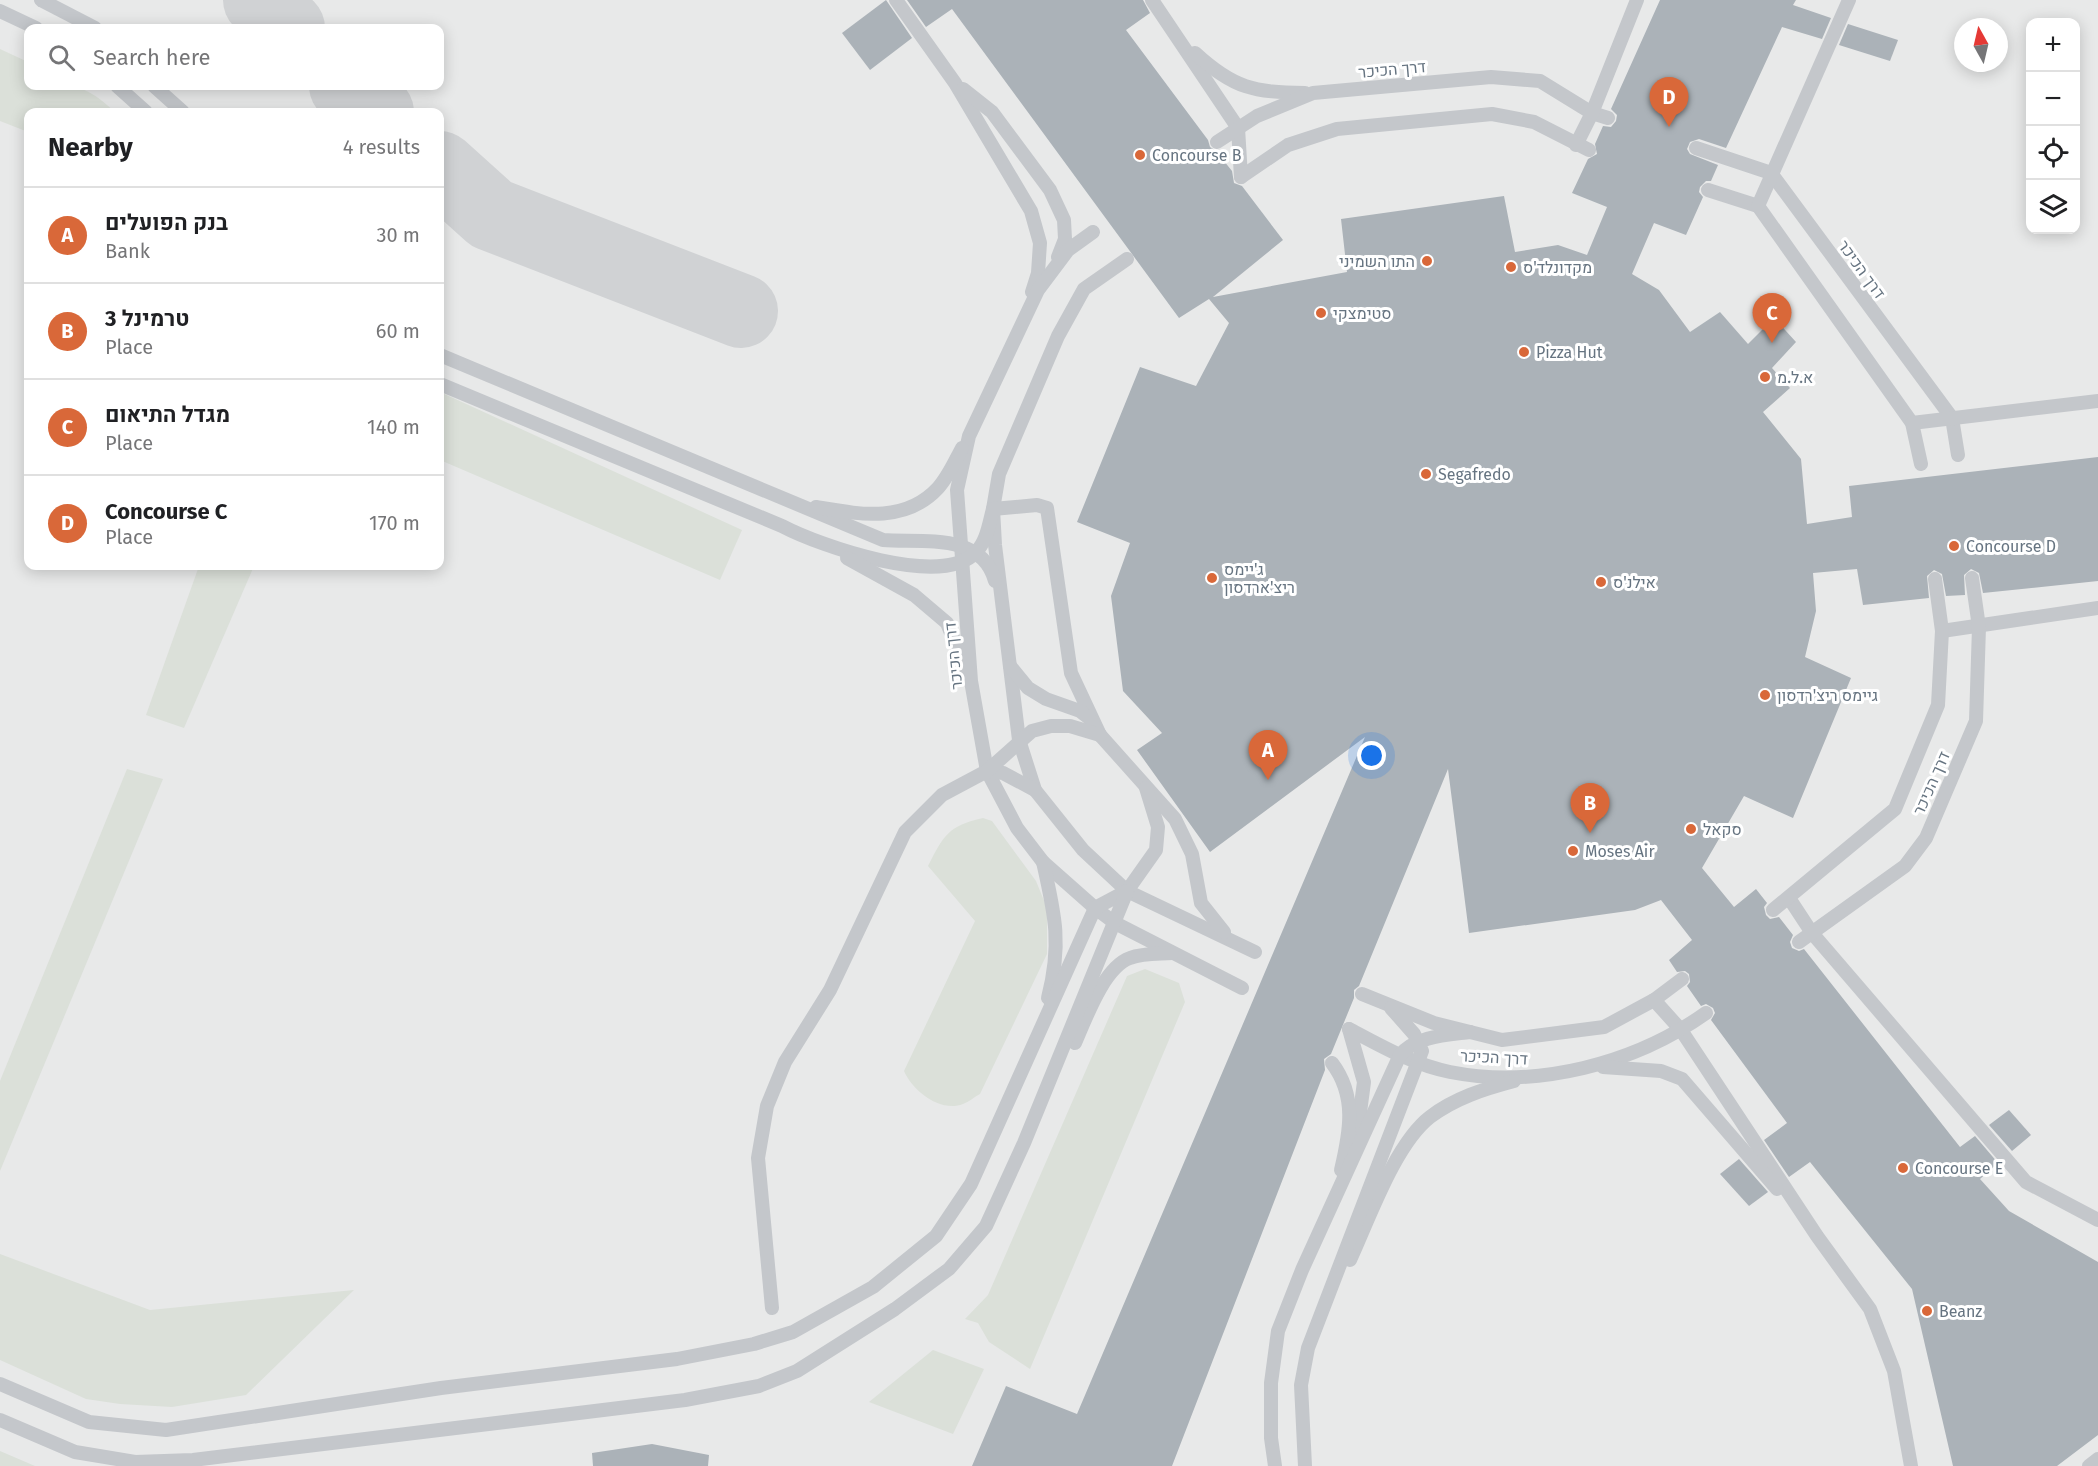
<!DOCTYPE html>
<html lang="en">
<head>
<meta charset="utf-8">
<style>
	body { margin:0; font-family:"Fira Sans",Heebo,sans-serif; background:#f6f6f6; color:#202124 }
	.controls { position:absolute; right:18px; top:18px; display:grid; overflow:hidden; border-radius:12px; box-shadow:0 3px 15px #0003 }
	.controls button { width:54px; height:54px; display:grid; place-items:center; padding:0; border:0; border-bottom:2px solid #e0e0e0; background:#fff; color:#202124; font:30px sans-serif }
	.compass { position:absolute; left:1954px; top:18px; width:54px; height:54px; border-radius:50%; background:#fff; box-shadow:0 3px 15px #0003; rotate:352deg }
	.you { position:absolute; left:1372px; top:756px; width:21px; height:21px; margin:-15px; border:4px solid #fff; border-radius:50%; background:#1a73e8; box-shadow:0 0 0 9px #1a73e833 }
	.badge { display:grid; place-items:center; width:39px; height:39px; border-radius:50%; background:#d96839; color:#fff; font-size:20px; font-weight:700 }
	.pin { position:absolute; translate:-50% -50px; filter:drop-shadow(0 2px 3px #0008) }
	.pin::after { content:''; position:absolute; top:32px; width:21px; height:18px; background:inherit; clip-path:polygon(0 0,100% 0,50% 100%) }
	.list { margin:0; padding:0; list-style:none }
	h2 { display:flex; justify-content:space-between; align-items:center; height:78px; margin:0; padding:0 24px; font-size:26px }
	h2 small { font-size:20px; font-weight:400; color:#757577 }
	.list li { display:grid; grid-template-columns:39px 1fr auto; gap:18px; align-items:center; box-sizing:border-box; height:96px; padding:0 24px; border-top:2px solid #e0e0e0 }
	.list b { display:block; font-size:22px; white-space:nowrap }
	.list p { margin:0; font-size:20px; white-space:nowrap; color:#757577 }
	.list em { font-size:20px; font-style:normal; color:#757577 }
	.icon { flex:none; width:33px; height:33px; fill:none; stroke:currentColor; stroke-width:2; stroke-linecap:round; stroke-linejoin:round }
	.map { position:relative; flex:none; width:2098px; height:1466px; overflow:hidden }
	.search { position:absolute; background:#fff; box-shadow:0 3px 15px #0003; left:24px; top:24px; width:420px; height:66px; display:flex; align-items:center; gap:15px; box-sizing:border-box; padding:0 21px; border-radius:12px; color:#757577; font-size:22px }
	.panel { position:absolute; background:#fff; box-shadow:0 3px 15px #0003; left:24px; top:108px; width:420px; height:462px; border-radius:12px }
	.map>svg:first-child { display:block }
	.built { fill:#e8e9e9; fill-rule:evenodd }
	.green { fill:#dbe0d9 }
	.lines { fill:none; stroke-linecap:round; stroke-linejoin:round }
	.taxiway { stroke:#d0d2d4; stroke-width:74 }
	.building { fill:#abb2b8 }
	.lane { stroke:#c4c7cb; stroke-width:14 }
	.poi-dot { fill:#d96839; stroke:#fff; stroke-width:2 }
	.labels { text-anchor:middle; stroke-width:6; stroke-linejoin:round; paint-order:stroke }
	.street-label { font-size:16px; fill:#667481; stroke:#fff }
	.poi-label { font-size:16px; fill:#667481; stroke:#fff; text-anchor:start }
</style>
</head>
<body>
<div class="map">
<svg width="2098" height="1466" viewBox="0 0 2098 1466">
	<rect width="100%" height="100%" fill="#fafaf8"/>
	<path class="built" d="M0,0H2098V1466H0ZM2030,22H2076V230H2030ZM1963,27H1999V63H1963ZM28,28H440V86H28ZM28,112H440V566H28Z"/>
	<g class="green">
		<path d="M0,49L28,62V86C72,86 82,81 115,112H28V132L0,121Z"/>
		<path d="M440,392L742,530L720,580L440,460Z"/>
		<path d="M199,566H254L184,728L146,715Z"/>
		<path d="M127,769L163,779L0,1171V1081Z"/>
		<path d="M983,818L992,821L1036,881L1047,908V954L980,1094C974,1097 969,1102 963,1104C940,1113 912,1090 904,1071L975,921L928,866C944,835 948,826 983,818Z"/>
		<path d="M1145,969L1179,983L1185,1002L1030,1369L989,1342L978,1323L965,1319L988,1295L1127,976Z"/>
		<path d="M0,1254L150,1310L354,1290L246,1395L172,1407L120,1404L86,1399L0,1360Z"/>
		<path d="M933,1350L984,1369L953,1434L869,1402Z"/>
		<path d="M0,1451L35,1466H0Z"/>
	</g>
	<g class="lines">
		<g class="taxiway">
			<path d="M260,0L288,28"/>
			<path d="M346,86L377,112"/>
			<path d="M440,168L491,214L741,311"/>
		</g>
	</g>
	<g class="building">
		<path d="M886,0L912,38L870,70L842,33Z"/>
		<path d="M907,0H1143L1150,13L1126,30L1208,140L1210,147L1216,151L1232,171L1234,183L1242,186L1283,240L1213,297L1347,272L1341,219L1504,196L1515,252L1558,245L1587,255L1607,207L1572,193L1588,159L1597,154L1595,144L1603,126L1611,127L1616,121L1617,115L1611,109L1660,0H1796L1793,5L1831,18L1822,39L1782,27L1726,148L1699,139L1690,142L1687,149L1690,154L1718,165L1711,181H1706L1700,187L1699,192L1703,197L1686,235L1654,223L1632,274L1659,290L1690,332L1720,312L1748,344L1774,318L1796,342L1772,368L1790,388L1763,412L1801,459L1807,524L1852,517L1849,486L2098,457V581L1983,593L1979,573L1971,569L1964,575L1965,595L1946,596L1942,574L1934,570L1927,576L1929,598L1863,605L1857,569L1813,573L1816,611L1805,657L1851,678L1793,818L1744,796L1702,868L1734,907L1756,889L1767,903L1764,907L1766,915L1770,919L1779,917L1793,935L1790,942L1792,948L1799,951L1804,949L1960,1147L1975,1136L1998,1163L1980,1179L2009,1211L2098,1262V1435L2057,1466H1953L1912,1289L1810,1162L1789,1177L1764,1140L1787,1123L1711,1020L1715,1013L1713,1008L1706,1004L1701,1006L1687,986L1690,982L1689,974L1685,971L1677,972L1669,960L1692,940L1661,900L1635,910L1469,933L1448,769L1359,986L1354,990V998L1331,1054L1324,1059L1325,1070L1172,1466H972L1006,1386L1077,1414L1365,737L1210,852L1137,750L1162,733L1123,691L1111,596L1130,543L1077,522L1140,367L1196,386L1229,323L1209,299L1179,318L952,9L926,27Z"/>
		<path d="M1848,24L1898,40L1890,61L1839,45Z"/>
		<path d="M2009,1110L2031,1135L2012,1151L1989,1125Z"/>
		<path d="M1739,1159L1768,1192L1749,1206L1720,1174Z"/>
		<path d="M652,1444L709,1455L708,1466H593L592,1453Z"/>
	</g>
	<g class="lines">
		<g class="lane">
			<path d="M41,0L95,28"/>
			<path d="M896,0L955,83L1031,211L1040,243L1038,273L1032,292"/>
			<path d="M1152,0L1238,128L1241,177"/>
			<path d="M0,11L36,28"/>
			<path d="M1195,53C1234,89 1254,92 1305,93"/>
			<path d="M117,86L146,112"/>
			<path d="M154,86L183,112"/>
			<path d="M963,89L992,112L1050,190L1064,220L1065,239L1058,257"/>
			<path d="M1217,142L1257,116L1313,93L1491,77L1540,81L1592,113L1608,118"/>
			<path d="M1576,145L1592,113L1637,0"/>
			<path d="M1696,148L1771,173L1952,418L1958,455"/>
			<path d="M1241,177L1288,145L1337,129L1492,114L1534,122L1589,150"/>
			<path d="M1708,190L1758,206L1912,423L1921,464"/>
			<path d="M1758,206L1849,0"/>
			<path d="M1093,232L1068,250L1038,290L969,436L957,490L971,681L987,771L1017,828L1043,862L1095,908L1115,923L1242,988"/>
			<path d="M1127,259L1084,289L1058,336L999,474L993,509L995,545L1019,740L1035,790L1083,850L1127,891L1255,952"/>
			<path d="M440,355L883,540C922,543 982,532 995,581"/>
			<path d="M440,384L782,526C820,546 943,589 976,552C987,541 989,523 993,509L1037,505L1047,508L1071,673L1100,735"/>
			<path d="M1912,423L2098,401"/>
			<path d="M816,507C858,514 905,524 938,488C948,477 955,461 962,448"/>
			<path d="M847,558L914,595L947,623L967,672"/>
			<path d="M1942,631L2098,608"/>
			<path d="M1010,666L1028,688L1046,699L1080,711L1089,718L1100,735L1175,819L1192,854L1201,903L1224,932"/>
			<path d="M987,771L1003,773L1035,790"/>
			<path d="M1043,862C1055,915 1062,944 1048,998"/>
			<path d="M1789,898L1812,933L2026,1182L2098,1220"/>
			<path d="M1773,910L1895,809L1938,705L1942,631L1935,579"/>
			<path d="M1799,942L1905,866L1926,838L1976,721L1979,627L1972,578"/>
			<path d="M1362,994L1434,1023L1502,1040L1604,1027L1654,1000L1682,979"/>
			<path d="M1654,1000L1681,1030L1817,1236L1870,1309L1894,1371L1911,1466"/>
			<path d="M1349,1029C1381,1046 1414,1065 1450,1072C1537,1089 1634,1064 1706,1013"/>
			<path d="M1349,1029L1364,1082L1357,1135"/>
			<path d="M1075,1043C1086,1018 1104,967 1130,958C1143,953 1158,954 1172,953"/>
			<path d="M1332,1063C1357,1096 1350,1132 1341,1170"/>
			<path d="M1603,1067L1661,1071L1682,1079L1777,1189"/>
			<path d="M1350,1260C1369,1219 1395,1144 1430,1117C1455,1098 1484,1089 1514,1081"/>
			<path d="M772,1308L758,1158L767,1106L785,1062L830,990L905,832L942,795L987,771L1032,731L1051,726H1070L1100,735"/>
			<path d="M0,1384L89,1422L166,1430L441,1388L677,1359L754,1344L793,1332L873,1287L936,1236L971,1184L1095,908L1127,891L1156,850L1158,827L1146,788"/>
			<path d="M0,1420L75,1452L135,1462L193,1460L685,1400L759,1386L797,1371L895,1309L949,1269L986,1226L1024,1143L1127,891"/>
			<path d="M1275,1466L1271,1438V1383L1278,1331L1302,1270L1400,1055C1416,1036 1447,1035 1470,1032"/>
			<path d="M1305,1466L1301,1385L1308,1348L1422,1051L1414,1034L1391,1008"/>
			<path d="M2089,1466L2098,1459"/>
		</g>
	</g>
	<g class="poi-dot">
		<circle cx="1140" cy="155" r="6"/>
		<circle cx="1427" cy="261" r="6"/>
		<circle cx="1511" cy="267" r="6"/>
		<circle cx="1321" cy="313" r="6"/>
		<circle cx="1524" cy="352" r="6"/>
		<circle cx="1765" cy="377" r="6"/>
		<circle cx="1426" cy="474" r="6"/>
		<circle cx="1954" cy="546" r="6"/>
		<circle cx="1212" cy="578" r="6"/>
		<circle cx="1601" cy="582" r="6"/>
		<circle cx="1765" cy="695" r="6"/>
		<circle cx="1691" cy="829" r="6"/>
		<circle cx="1573" cy="851" r="6"/>
		<circle cx="1903" cy="1168" r="6"/>
		<circle cx="1927" cy="1311" r="6"/>
	</g>
	<g class="labels">
		<g class="street-label">
			<text transform="translate(1392 69) rotate(-5)" y="6">דרך הכיכר</text>
			<text transform="translate(1862 269) rotate(54)" y="6">דרך הכיכר</text>
			<text transform="translate(953 656) rotate(-96)" y="6">דרך הכיכר</text>
			<text transform="translate(1931 783) rotate(-66)" y="6">דרך הכיכר</text>
			<text transform="translate(1494 1057) rotate(3)" y="6">דרך הכיכר</text>
		</g>
		<g class="poi-label">
			<text x="1152" y="161">Concourse B</text>
			<text x="1415" y="267" text-anchor="end">התו השמיני</text>
			<text x="1523" y="273">מקדונלד'ס</text>
			<text x="1333" y="319">סטימצקי</text>
			<text x="1536" y="358">Pizza Hut</text>
			<text x="1777" y="383">א.ל.מ</text>
			<text x="1438" y="480">Segafredo</text>
			<text x="1966" y="552">Concourse D</text>
			<text x="1224" y="575">ג'יימס<tspan x="1224" dy="18">ריצ'ארדסון</tspan></text>
			<text x="1613" y="588">אילנ'ס</text>
			<text x="1777" y="701">גיימס ריצ'רדסון</text>
			<text x="1703" y="835">סקאל</text>
			<text x="1585" y="857">Moses Air</text>
			<text x="1915" y="1174">Concourse E</text>
			<text x="1939" y="1317">Beanz</text>
		</g>
	</g>
</svg>
<div class="controls">
<button>+</button>
<button>−</button>
<button><svg class="icon" aria-label="locate" viewBox="0 0 24 24"><circle cx="12" cy="12" r="6"/><path d="M12 2v4M12 18v4M2 12h4M18 12h4"/></svg></button>
<button><svg class="icon" aria-label="layers" viewBox="0 0 24 24"><path d="M12 4l9 5-9 5-9-5zM3 14l9 5 9-5"/></svg></button>
</div>
<svg class="compass" viewBox="-18 -18 36 36"><path d="M0-13l5 13h-10z" fill="#e53935"/><path d="M0 13l5-13h-10z" fill="#757577"/></svg>
<div class="you"></div>
<div class="pin badge" style="left:1268px;top:780px">A</div>
<div class="pin badge" style="left:1590px;top:833px">B</div>
<div class="pin badge" style="left:1772px;top:343px">C</div>
<div class="pin badge" style="left:1669px;top:127px">D</div>
<div class="search"><svg class="icon" aria-label="search" viewBox="0 0 24 24"><circle cx="10" cy="10" r="6"/><path d="M15 15l6 6"/></svg>Search here</div>
<section class="panel">
<h2>Nearby<small>4 results</small></h2>
<ul class="list">
<li><span class="badge">A</span><div><b>בנק הפועלים</b><p>Bank</p></div><em>30 m</em></li>
<li><span class="badge">B</span><div><b>טרמינל 3</b><p>Place</p></div><em>60 m</em></li>
<li><span class="badge">C</span><div><b>מגדל התיאום</b><p>Place</p></div><em>140 m</em></li>
<li><span class="badge">D</span><div><b>Concourse C</b><p>Place</p></div><em>170 m</em></li>
</ul>
</section>
</div>
</body>
</html>
